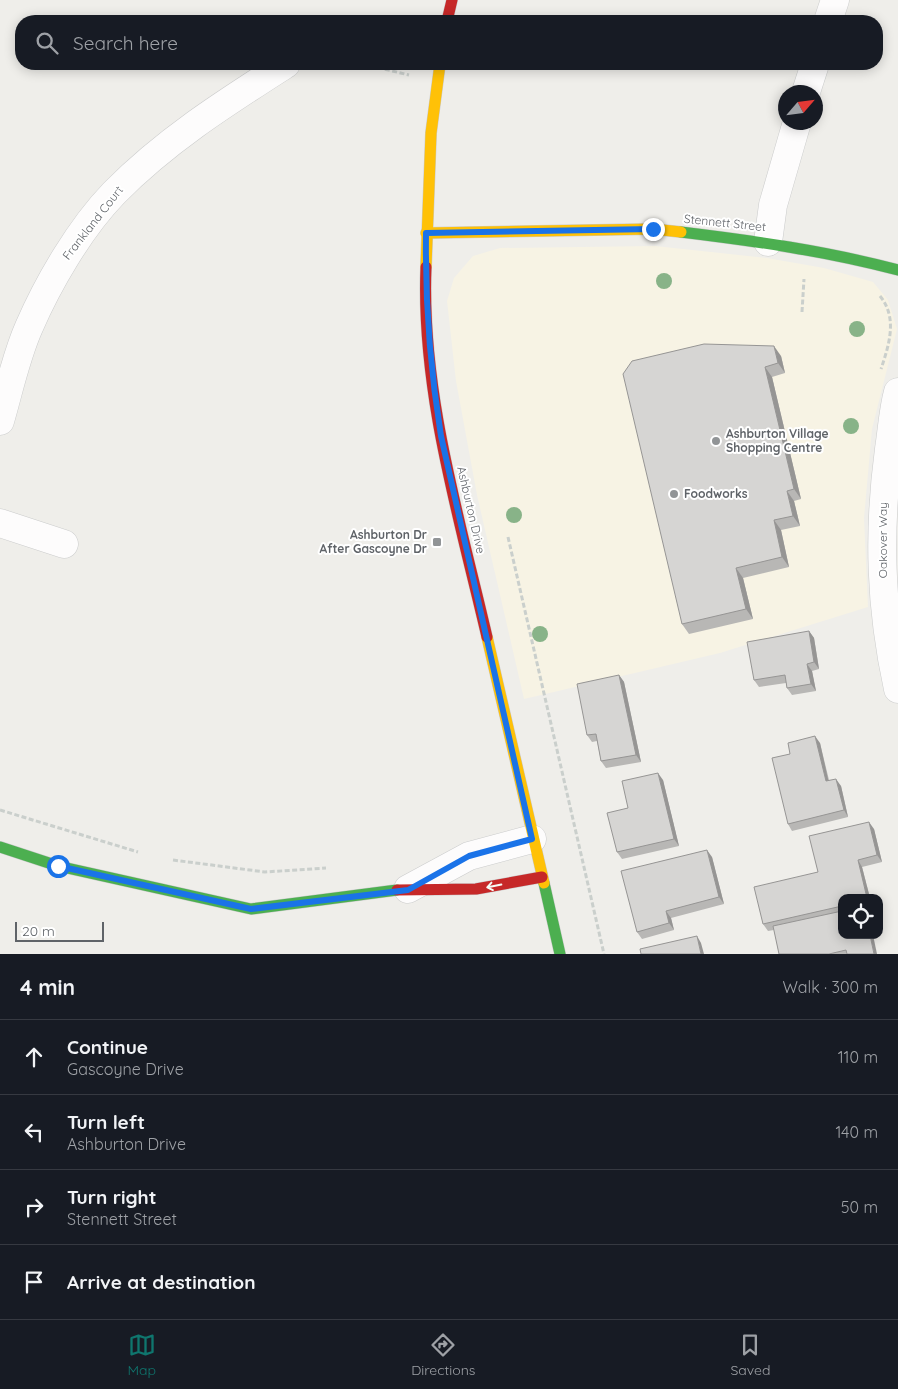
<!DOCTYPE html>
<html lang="en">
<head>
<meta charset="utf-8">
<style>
	body { margin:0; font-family:Quicksand,sans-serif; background:#242831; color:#f1f3f6 }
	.controls { position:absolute; right:15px; bottom:15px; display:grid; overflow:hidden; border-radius:10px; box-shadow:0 2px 12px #0003 }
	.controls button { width:45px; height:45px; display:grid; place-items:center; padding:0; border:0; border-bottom:1px solid #363941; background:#171b24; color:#f1f3f6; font:25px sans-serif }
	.compass { position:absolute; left:778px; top:85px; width:45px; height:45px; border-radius:50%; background:#171b24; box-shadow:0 2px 12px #0003; rotate:62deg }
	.scale { position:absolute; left:15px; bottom:12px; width:89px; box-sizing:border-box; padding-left:5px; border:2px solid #5f6368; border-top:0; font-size:14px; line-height:18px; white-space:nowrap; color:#5f6368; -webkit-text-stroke:4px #fff; paint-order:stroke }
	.stop { position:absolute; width:15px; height:15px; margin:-11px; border:4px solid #1a73e8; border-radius:50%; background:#fff }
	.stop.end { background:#1a73e8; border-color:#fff; box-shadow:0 1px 5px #0008 }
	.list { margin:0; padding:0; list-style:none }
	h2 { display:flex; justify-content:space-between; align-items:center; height:65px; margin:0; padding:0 20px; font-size:21px }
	h2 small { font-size:16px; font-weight:400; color:#9ea1a6 }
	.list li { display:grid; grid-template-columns:32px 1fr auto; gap:15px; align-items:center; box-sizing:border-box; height:75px; padding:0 20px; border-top:1px solid #363941 }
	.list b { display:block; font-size:19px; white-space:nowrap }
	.list p { margin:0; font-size:16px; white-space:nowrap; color:#9ea1a6 }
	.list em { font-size:16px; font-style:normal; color:#9ea1a6 }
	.icon { flex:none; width:28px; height:28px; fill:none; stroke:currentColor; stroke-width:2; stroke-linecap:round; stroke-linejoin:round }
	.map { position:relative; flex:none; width:898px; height:954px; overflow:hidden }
	.search { position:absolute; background:#171b24; box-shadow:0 2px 12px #0003; left:15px; right:15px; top:15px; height:55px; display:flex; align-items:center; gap:12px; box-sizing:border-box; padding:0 18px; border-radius:20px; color:#9ea1a6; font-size:19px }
	.sheet { height:365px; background:#171b24 }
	nav { display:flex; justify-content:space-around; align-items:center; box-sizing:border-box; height:70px; border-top:1px solid #363941; background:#171b24; font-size:14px; color:#9ea1a6 }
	nav a { display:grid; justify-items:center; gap:2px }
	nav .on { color:#0f766e }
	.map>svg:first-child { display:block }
	.commercial { fill:#f7f3e4 }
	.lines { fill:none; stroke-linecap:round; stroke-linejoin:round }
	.street-casing { stroke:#cbcccc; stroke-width:29 }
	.fast-casing { stroke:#cacacb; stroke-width:12 }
	.slow-casing { stroke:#cacacb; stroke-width:12 }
	.jam-casing { stroke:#cacacb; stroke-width:12 }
	.path { stroke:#cacfcc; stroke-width:3; stroke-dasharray:5 2.5; stroke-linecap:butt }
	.street { stroke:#fdfcfc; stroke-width:28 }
	.fast { stroke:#4caf50; stroke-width:11 }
	.slow { stroke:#ffc107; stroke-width:11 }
	.jam { stroke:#c62828; stroke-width:11 }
	.tree { fill:#88b388 }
	.wall { fill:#b8b7b5 }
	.shaded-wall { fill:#969594 }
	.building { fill:#d6d5d3; stroke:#969594 }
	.oneway { stroke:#f6fbf6 }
	.route { stroke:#1a73e8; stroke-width:6 }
	.poi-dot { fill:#919496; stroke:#fff; stroke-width:2 }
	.labels { text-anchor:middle; stroke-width:4; stroke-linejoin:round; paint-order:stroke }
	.street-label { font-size:12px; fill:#5f6368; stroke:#fff }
	.poi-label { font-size:12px; font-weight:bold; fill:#5f6368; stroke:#fff; text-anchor:start }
</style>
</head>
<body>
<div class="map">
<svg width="898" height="954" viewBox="0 0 898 954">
	<rect width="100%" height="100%" fill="#efeeea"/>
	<path class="commercial" d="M655,246L767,258L824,268L873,282L888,300L897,329L872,429L864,518L868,607L720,653L524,699L477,495L456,381L447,301L454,278L473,256L500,248Z"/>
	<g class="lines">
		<defs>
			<g id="street">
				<path d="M828,21L835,0"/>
				<path d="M806,92L815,64"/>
				<path d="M768,242L773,205L797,122"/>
				<path d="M898,392C893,410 892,430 889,449C878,531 880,607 898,689"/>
				<path d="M0,421C9,390 16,356 29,327C48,283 80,228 114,193C165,141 225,103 286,64"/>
				<path d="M0,523L64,544"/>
				<path d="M408,889L469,856L532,839"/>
			</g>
			<g id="fast">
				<path d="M681,232C755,241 826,251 898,270"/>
				<path d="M0,847L58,866L251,909L397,890"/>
				<path d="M544,883L560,954"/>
			</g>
			<g id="slow">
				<path d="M426,233L653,229L681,232"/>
				<path d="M426,267L431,133L440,64"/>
				<path d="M487,637L544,883"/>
			</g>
			<g id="jam">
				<path d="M447,21L452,0"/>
				<path d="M426,267C421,392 459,516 487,637"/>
				<path d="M397,890L476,889L542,877"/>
			</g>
		</defs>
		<use href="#street" class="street-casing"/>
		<use href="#fast" class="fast-casing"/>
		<use href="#slow" class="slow-casing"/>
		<use href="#jam" class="jam-casing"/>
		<g class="path">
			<path d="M363,64L409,75"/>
			<path d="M880,296C898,318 889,345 881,369"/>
			<path d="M802,312L804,279"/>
			<path d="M508,537L604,954"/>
			<path d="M0,810L138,852"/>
			<path d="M173,860L265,872L326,868"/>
		</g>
		<use href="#street" class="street"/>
		<use href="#fast" class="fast"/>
		<use href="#slow" class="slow"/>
		<use href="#jam" class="jam"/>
	</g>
	<g class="tree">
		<circle cx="664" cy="281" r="8"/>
		<circle cx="857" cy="329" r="8"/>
		<circle cx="851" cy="426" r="8"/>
		<circle cx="514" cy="515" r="8"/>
		<circle cx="540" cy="634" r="8"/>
	</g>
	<g class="wall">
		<path d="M704,344L781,356L785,373L772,377L801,499L794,501L800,526L781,530L789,567L743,578L753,619L689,634L682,624Z"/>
		<path d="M809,631L814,638L819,669L812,671L816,691L792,695L787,688L786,683L759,687L754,680Z"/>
		<path d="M619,675L624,682L641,762L606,768L601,761L597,741L592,742L587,735Z"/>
		<path d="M820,743L829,780L841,786L848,817L792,831L788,824L790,754Z"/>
		<path d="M663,780L679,846L622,859L617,852L628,808Z"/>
		<path d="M874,829L882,862L862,867L870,898H842V935L877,954H779L774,930L768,931L763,924Z"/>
		<path d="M712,857L724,904L671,918L674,930L642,939L637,932Z"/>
	</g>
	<g class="shaded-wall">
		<path d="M774,346L781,356L785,373L778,363Z"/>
		<path d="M765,367L772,377L801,499L794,489Z"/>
		<path d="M787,491L794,501L800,526L793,516Z"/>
		<path d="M774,520L781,530L789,567L782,557Z"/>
		<path d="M736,568L743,578L753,619L746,609Z"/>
		<path d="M809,631L814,638L819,669L814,662Z"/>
		<path d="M807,664L812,671L816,691L811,684Z"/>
		<path d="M619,675L624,682L641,762L636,755Z"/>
		<path d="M815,736L820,743L830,788L826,781Z"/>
		<path d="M658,773L663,780L679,846L674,839Z"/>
		<path d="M836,779L841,786L848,817L844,810Z"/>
		<path d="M869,822L874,829L882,862L877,855Z"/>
		<path d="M707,850L712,857L724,904L719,897Z"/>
		<path d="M858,860L862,867L870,898H867Z"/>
		<path d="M666,911L671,918L674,930L669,923Z"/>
		<path d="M870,935H873L877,954H874Z"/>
		<path d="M697,936L701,943L704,954H701Z"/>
	</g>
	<g class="building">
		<path d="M704,344L774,346L778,363L765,367L794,489L787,491L793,516L774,520L782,557L736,568L746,609L682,624L623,374L632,361Z"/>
		<path d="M809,631L814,662L807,664L811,684L787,688L785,675L754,680L747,642Z"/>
		<path d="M619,675L636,755L601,761L596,734L587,735L577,684Z"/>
		<path d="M815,736L826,781L836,779L844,810L788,824L772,758L790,754L788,743Z"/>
		<path d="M658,773L674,839L617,852L607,813L628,808L622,781Z"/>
		<path d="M869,822L877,855L858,860L867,898H842V906L763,924L754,887L818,872L809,836Z"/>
		<path d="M707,850L719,897L666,911L669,923L637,932L621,871Z"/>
		<path d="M842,911V935H870L874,954H847L846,950L829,954H779L773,926Z"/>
		<path d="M697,936L701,954H641L640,949Z"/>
	</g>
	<defs><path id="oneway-shaft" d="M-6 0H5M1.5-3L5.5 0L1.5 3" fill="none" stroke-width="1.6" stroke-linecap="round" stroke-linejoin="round" transform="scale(1.25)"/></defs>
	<use class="oneway" href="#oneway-shaft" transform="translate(494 886) rotate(169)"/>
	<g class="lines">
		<path class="route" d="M58,866L251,909L408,890L469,856L532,839L441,436C430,368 425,301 426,233L653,229"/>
	</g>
	<g class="poi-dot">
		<circle cx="716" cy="441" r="5"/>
		<circle cx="674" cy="494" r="5"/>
		<rect x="432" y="537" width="10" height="10" rx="2.5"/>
	</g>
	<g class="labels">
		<g class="street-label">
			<text transform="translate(93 223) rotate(-52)" y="4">Frankland Court</text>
			<text transform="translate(725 223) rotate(6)" y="4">Stennett Street</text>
			<text transform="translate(471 510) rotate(77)" y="4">Ashburton Drive</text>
			<text transform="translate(883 540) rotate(-90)" y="4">Oakover Way</text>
		</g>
		<g class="poi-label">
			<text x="726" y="438">Ashburton Village<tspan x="726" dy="14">Shopping Centre</tspan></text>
			<text x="684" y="498">Foodworks</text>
			<text x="427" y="539" text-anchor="end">Ashburton Dr<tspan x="427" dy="14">After Gascoyne Dr</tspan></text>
		</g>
	</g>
</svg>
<div class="controls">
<button><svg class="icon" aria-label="locate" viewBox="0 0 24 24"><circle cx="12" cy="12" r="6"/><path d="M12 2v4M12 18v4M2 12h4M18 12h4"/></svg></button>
</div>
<svg class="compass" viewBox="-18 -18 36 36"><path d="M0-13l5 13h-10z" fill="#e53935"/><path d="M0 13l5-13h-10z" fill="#9ea1a6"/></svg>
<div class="scale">20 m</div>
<div class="stop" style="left:58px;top:866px"></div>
<div class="stop end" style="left:653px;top:229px"></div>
<div class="search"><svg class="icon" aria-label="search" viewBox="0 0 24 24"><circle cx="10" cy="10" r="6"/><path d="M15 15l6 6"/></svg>Search here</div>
</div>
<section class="sheet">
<h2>4 min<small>Walk · 300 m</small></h2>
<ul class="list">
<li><svg class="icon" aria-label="ahead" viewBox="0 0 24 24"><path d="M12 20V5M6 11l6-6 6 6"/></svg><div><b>Continue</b><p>Gascoyne Drive</p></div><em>110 m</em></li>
<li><svg class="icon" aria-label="left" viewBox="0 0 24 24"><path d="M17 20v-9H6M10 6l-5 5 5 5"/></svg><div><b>Turn left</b><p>Ashburton Drive</p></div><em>140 m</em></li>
<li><svg class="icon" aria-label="right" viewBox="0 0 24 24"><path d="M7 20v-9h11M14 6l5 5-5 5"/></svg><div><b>Turn right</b><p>Stennett Street</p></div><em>50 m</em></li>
<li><svg class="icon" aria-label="arrive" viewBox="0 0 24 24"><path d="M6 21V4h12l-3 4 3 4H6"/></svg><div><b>Arrive at destination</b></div></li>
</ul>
</section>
<nav>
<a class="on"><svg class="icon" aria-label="map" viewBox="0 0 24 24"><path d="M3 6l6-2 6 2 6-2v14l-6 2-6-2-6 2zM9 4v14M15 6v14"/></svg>Map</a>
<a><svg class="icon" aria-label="directions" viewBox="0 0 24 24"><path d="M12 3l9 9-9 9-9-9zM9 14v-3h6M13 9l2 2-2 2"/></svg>Directions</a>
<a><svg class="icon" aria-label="saved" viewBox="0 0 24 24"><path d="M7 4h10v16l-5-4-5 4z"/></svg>Saved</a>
</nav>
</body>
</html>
